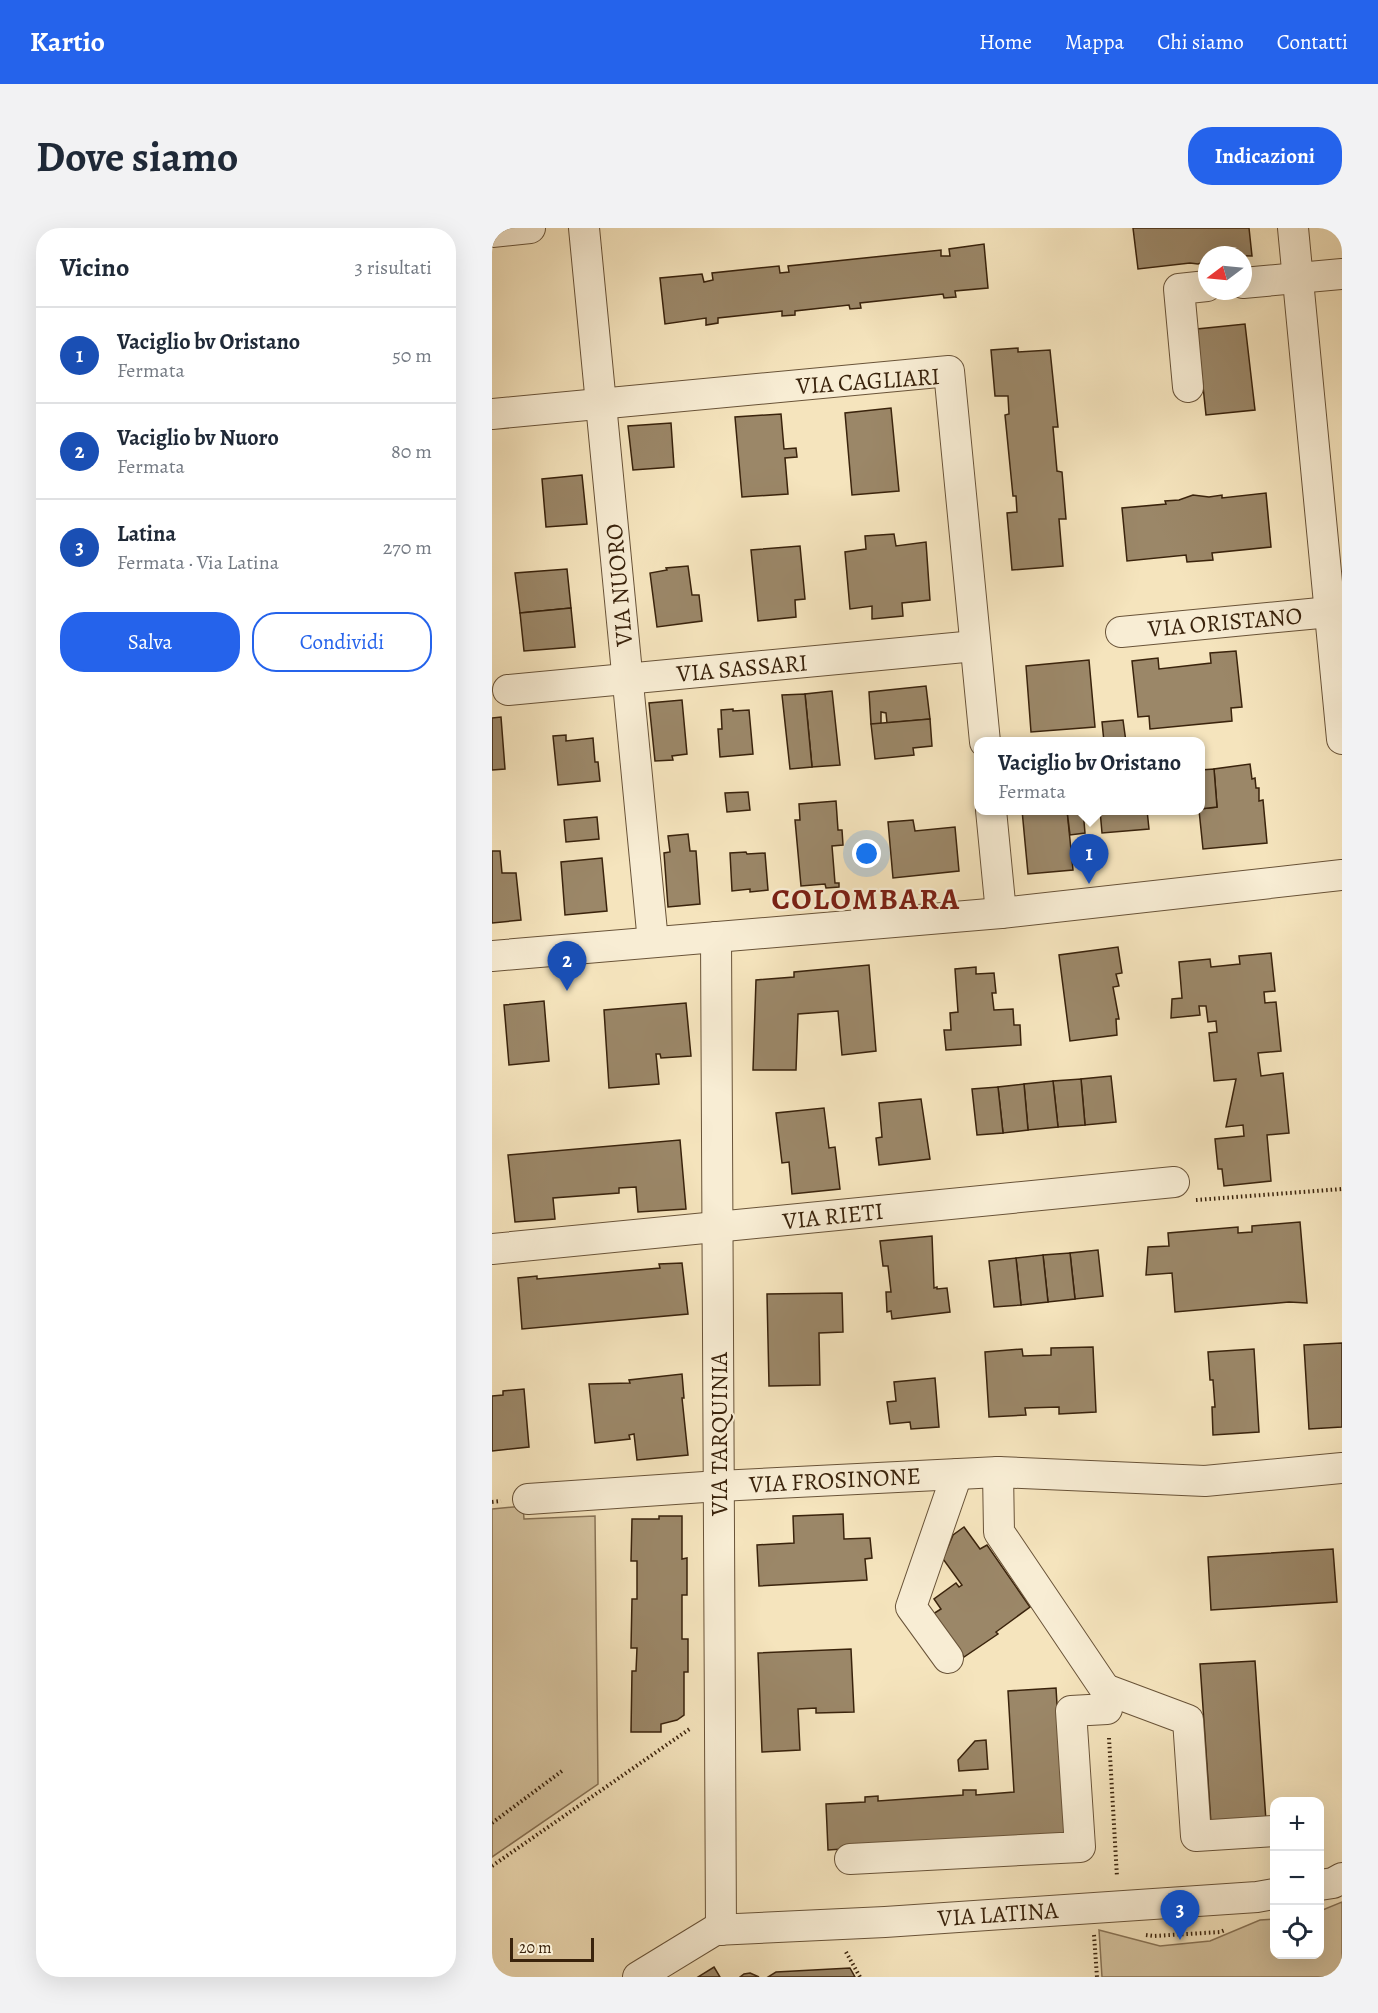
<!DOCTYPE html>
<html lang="it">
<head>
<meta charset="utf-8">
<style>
	body { margin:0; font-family:Alegreya,serif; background:#f2f2f3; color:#1f2937 }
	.controls { position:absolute; right:18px; bottom:18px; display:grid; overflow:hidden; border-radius:12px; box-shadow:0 6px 24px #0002 }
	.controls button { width:54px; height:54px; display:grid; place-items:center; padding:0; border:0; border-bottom:2px solid #e0e1e3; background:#fff; color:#1f2937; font:30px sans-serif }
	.compass { position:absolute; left:706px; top:18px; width:54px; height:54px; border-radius:50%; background:#fff; box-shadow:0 6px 24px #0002; rotate:254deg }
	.scale { position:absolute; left:18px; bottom:15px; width:84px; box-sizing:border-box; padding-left:6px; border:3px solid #3a230c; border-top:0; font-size:16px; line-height:21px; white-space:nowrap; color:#3a230c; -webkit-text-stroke:4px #f8edd4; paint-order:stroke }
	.you { position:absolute; left:375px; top:626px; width:21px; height:21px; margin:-15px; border:4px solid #fff; border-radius:50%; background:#1a73e8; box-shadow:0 0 0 9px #1a73e833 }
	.badge { display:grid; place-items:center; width:39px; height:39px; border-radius:50%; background:#2563eb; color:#fff; font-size:20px; font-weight:700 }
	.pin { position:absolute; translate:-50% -50px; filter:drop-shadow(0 2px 3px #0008) }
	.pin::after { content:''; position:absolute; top:32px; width:21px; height:18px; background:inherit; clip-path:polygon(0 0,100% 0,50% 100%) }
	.popup { position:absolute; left:482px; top:509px; width:231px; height:78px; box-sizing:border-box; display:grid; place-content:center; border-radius:12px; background:#fff; filter:drop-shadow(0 2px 4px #0005); font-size:20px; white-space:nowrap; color:#747a83 }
	.popup b { font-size:22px; color:#1f2937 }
	.popup::after { content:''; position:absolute; left:50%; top:100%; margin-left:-12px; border:12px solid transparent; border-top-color:#fff }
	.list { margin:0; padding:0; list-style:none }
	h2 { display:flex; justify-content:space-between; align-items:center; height:78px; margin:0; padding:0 24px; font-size:26px }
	h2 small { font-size:20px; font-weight:400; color:#747a83 }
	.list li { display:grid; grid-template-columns:39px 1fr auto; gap:18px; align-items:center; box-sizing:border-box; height:96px; padding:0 24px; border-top:2px solid #e0e1e3 }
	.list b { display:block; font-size:22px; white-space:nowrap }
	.list p { margin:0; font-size:20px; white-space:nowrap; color:#747a83 }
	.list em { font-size:20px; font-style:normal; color:#747a83 }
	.actions { display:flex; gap:12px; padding:18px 24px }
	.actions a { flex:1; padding:14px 0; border:2px solid #2563eb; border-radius:24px; text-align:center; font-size:21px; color:#2563eb }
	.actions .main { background:#2563eb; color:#fff }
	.icon { flex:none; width:33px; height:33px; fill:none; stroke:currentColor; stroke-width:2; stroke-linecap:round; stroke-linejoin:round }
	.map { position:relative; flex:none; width:850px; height:1749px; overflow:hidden; border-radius:24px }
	header { display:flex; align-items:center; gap:36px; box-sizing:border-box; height:84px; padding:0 30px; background:#2563eb; color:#fff }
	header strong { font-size:28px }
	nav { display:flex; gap:33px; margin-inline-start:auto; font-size:21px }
	.intro { display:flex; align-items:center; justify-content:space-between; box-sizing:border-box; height:144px; padding:0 36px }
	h1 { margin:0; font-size:42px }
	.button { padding:15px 27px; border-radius:24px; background:#2563eb; color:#fff; font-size:21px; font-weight:700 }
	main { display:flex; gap:36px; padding:0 36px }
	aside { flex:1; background:#fff; border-radius:24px; box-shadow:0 6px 24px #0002 }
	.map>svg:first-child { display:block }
	.green { fill:#d5c39f; stroke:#887356; stroke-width:1.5 }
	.building { fill:#9b8768; stroke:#3a230c; stroke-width:1.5 }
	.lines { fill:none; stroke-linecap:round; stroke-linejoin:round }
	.minor-casing { stroke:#695338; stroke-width:32 }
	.path { stroke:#3a230c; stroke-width:4; stroke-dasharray:1.5 3; stroke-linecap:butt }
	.minor { stroke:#f8edd4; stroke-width:30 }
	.labels { text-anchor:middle; stroke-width:4.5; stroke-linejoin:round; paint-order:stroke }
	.street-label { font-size:24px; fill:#3a230c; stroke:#f8edd4 }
	.district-label { font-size:30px; font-weight:bold; letter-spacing:1.5px; fill:#7a1f14; stroke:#f8edd4 }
</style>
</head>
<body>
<header>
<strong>Kartio</strong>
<nav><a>Home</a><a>Mappa</a><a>Chi siamo</a><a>Contatti</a></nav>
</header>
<div class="intro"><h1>Dove siamo</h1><a class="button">Indicazioni</a></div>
<main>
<aside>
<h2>Vicino<small>3 risultati</small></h2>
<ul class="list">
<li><span class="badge" style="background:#1a4fb4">1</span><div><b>Vaciglio bv Oristano</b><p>Fermata</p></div><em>50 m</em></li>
<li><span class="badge" style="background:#1a4fb4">2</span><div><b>Vaciglio bv Nuoro</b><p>Fermata</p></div><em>80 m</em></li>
<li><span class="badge" style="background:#1a4fb4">3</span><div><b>Latina</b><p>Fermata · Via Latina</p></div><em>270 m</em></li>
</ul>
<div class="actions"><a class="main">Salva</a><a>Condividi</a></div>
</aside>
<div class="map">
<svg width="850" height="1749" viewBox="0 0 850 1749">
	<rect width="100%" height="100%" fill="#f5e4bd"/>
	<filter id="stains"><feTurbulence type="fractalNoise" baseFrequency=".00333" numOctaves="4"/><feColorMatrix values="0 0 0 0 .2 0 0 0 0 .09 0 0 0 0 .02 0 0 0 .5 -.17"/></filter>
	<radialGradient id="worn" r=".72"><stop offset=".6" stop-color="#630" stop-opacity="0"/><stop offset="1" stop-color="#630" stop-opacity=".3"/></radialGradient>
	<g class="green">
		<path d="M31,1278L32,1291L103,1288L106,1556L0,1629V1281Z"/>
		<path d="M850,1674V1749H610L607,1702L668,1718L718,1713L768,1692L782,1691V1726H828V1683Z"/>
	</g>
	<g class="building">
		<path d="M641,0H757L760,28L715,27V33L706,36L698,35L646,41Z"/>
		<path d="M492,16L496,60L463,63L464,69L452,70L451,66L368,75L369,80L358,81L357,77L303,83V87L290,88V83L226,90V95L214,97V90L173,96L168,50L210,46L212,54L221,52L220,45L287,38L288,45L297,44L296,38L449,22V28H458L457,21Z"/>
		<path d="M753,96L763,182L714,187L705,101Z"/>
		<path d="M526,120V124L558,122L566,199H561L565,243L570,244L574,291H567L571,338L520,342L515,285L525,284L524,268H521L513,187L517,186L516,168H503L499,122Z"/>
		<path d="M399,180L407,263L360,267L353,185Z"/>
		<path d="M289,186L292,221L304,220L305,229L293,230L296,266L250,269L243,189Z"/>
		<path d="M179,195L182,239L141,242L136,198Z"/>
		<path d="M90,247L95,296L54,299L50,251Z"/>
		<path d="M774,265L779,319L720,325L721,332L695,334L694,327L635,333L630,280L674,276L673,273L687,272L701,267L717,269L730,267V270Z"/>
		<path d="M402,306L404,318L434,314L438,372L410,375L411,388L380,391V378L358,381L353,324L374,321L373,308Z"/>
		<path d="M308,318L313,371L303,372L304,389L266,393L259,322Z"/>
		<path d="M196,338L200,367H207L210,393L165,399L158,345L175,342L174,340Z"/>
		<path d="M75,341L79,380L28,385L23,345Z"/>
		<path d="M79,380L83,419L32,423L28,385Z"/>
		<path d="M744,423L750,479L739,480L740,493L658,501L657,488L646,489L640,433L666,430L667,441L719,435L718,425Z"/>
		<path d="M597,432L603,499L539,504L534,438Z"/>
		<path d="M434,458L438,491L395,495L394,485L389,484V496H379L377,464Z"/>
		<path d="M340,463L348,537L320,539L313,466Z"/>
		<path d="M313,466L320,539L298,541L290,467Z"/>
		<path d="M190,472L195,526L180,528L181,532L163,533L157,475Z"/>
		<path d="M241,481V483L257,482L261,526L228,529L226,501H230L229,482Z"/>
		<path d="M9,489L13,541L0,542V490Z"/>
		<path d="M438,491L440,518L421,520L422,527L383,531L379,496Z"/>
		<path d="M631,492L634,514H612L610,494Z"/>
		<path d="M74,507V513L101,510L103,534H106L108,553L66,557L61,508Z"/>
		<path d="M758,536L760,551L763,550L764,560H767V573L771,572L775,615L711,621L707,582L708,581L725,579L722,541Z"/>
		<path d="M722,541L725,579L708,581V542Z"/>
		<path d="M256,564L258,582L235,584L233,565Z"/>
		<path d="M344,573L346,602H350L351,617L340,618L343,655H347V659L334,660L333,656L309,658L303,592H308L307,576Z"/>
		<path d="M530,582H575L581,642L536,646Z"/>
		<path d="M575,582H591L593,605L578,607Z"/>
		<path d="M608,582H655L657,601L610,605Z"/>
		<path d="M105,589L107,611L74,614L72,592Z"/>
		<path d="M421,592L423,603L463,599L467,643L401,650L396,594Z"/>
		<path d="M196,606L198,623H204L208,676L176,679L172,625L178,624L176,608Z"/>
		<path d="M0,623H8L10,645H24L29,692L0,695Z"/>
		<path d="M254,624L255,626L273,625L276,662L258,664V661L240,663L238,625Z"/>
		<path d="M110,630L115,683L73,687L69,634Z"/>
		<path d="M626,719L630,745L624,746L627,758L621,759L627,791H624L625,807L578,813L567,727Z"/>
		<path d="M779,725L783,763L772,764L773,775L784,774L789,823L766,825L769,848L791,845L797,905L775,907L779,953L732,958L730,941H726L723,911L752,908L751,897L734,899L744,851L722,853L717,805L725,804L724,793L716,794L714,778H707L708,787L679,790L680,771L690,770L687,734L718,731L719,739L748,736L747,728Z"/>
		<path d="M377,737L384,823L350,827L346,783L306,786L304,842H261L264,752L302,749V744Z"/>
		<path d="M484,739V746L502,745L504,765H500L502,782L521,781L522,797H528L529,817L454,822L452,802H459L458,785L466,784L463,741Z"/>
		<path d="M52,773L57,833L17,837L12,777Z"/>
		<path d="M194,775L199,828L169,830L168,826H164L167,856L117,860L112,782Z"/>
		<path d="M619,848L624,894L593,897L589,851Z"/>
		<path d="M589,851L593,897L566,899L561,853Z"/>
		<path d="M561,853L566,899L536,902L532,856Z"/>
		<path d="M532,856L536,902L511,905L506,859Z"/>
		<path d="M506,859L511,905L485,907L480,861Z"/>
		<path d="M429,871L438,931L387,937L384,910L390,909L387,875Z"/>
		<path d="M332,880L337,920L343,919L348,961L300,966L297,934L290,935L284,885Z"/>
		<path d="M188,912L194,981L146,984L144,959L127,960V965L61,970L63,991L23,994L16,927Z"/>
		<path d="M808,994L815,1075L797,1074L683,1084L680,1045L654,1047L656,1019L677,1018L676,1005L746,999V1005L760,1004V998Z"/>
		<path d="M440,1008L442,1060L445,1059V1061L455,1060L458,1084L400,1091L399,1083L395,1084L394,1064H399L396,1038H391L388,1013Z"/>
		<path d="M606,1022L611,1068L583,1071L578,1025Z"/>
		<path d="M578,1025L583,1071L556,1074L551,1027Z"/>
		<path d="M551,1027L556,1074L529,1077L524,1030Z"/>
		<path d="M524,1030L529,1077L502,1079L497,1033Z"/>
		<path d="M190,1035L196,1086L30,1101L26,1050L45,1048V1051L168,1040L167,1036Z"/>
		<path d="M350,1065L351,1104L327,1105L328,1157L277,1158L275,1066Z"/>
		<path d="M850,1115V1199L817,1201L812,1117Z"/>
		<path d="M601,1119L604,1184L567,1186V1179L533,1180L534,1187L497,1189L493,1124L530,1121L531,1128L559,1127V1120Z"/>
		<path d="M762,1121L767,1204L721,1207L720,1179H723L721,1152H718L716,1124Z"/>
		<path d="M190,1146L192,1170H190L196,1227L145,1232L142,1206L137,1207L138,1211L103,1215L97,1156L138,1155L137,1152Z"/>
		<path d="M443,1150L447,1199L419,1201L418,1194L398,1196L395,1174L404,1173L402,1154Z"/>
		<path d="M32,1161L37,1219L0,1223V1168L11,1167V1163Z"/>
		<path d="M351,1286L352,1311L378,1310L380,1330L373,1331L375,1352L267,1358L265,1317L302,1315L301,1288Z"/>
		<path d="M167,1288H190V1331L195,1330V1367H190V1411H196V1444H192V1487L185,1492L169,1496V1504H139L140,1443H144L145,1420H139L140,1371H145V1333H139L140,1291H167Z"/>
		<path d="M472,1299L488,1321L495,1317L538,1379L504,1404L506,1406L472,1429L441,1386L449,1381L442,1371L464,1355L467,1359L470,1357L451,1331L461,1307Z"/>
		<path d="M841,1321L845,1374L719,1382L716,1329Z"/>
		<path d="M359,1421L362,1484L324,1485V1480L306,1481L308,1522L270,1524L266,1425Z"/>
		<path d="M763,1433L774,1593L719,1596L708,1436Z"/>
		<path d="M564,1460L573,1606L336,1622L334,1576L373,1574V1569L386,1568V1573L471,1567V1562H484V1567L522,1564L516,1463Z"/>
		<path d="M494,1512L496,1541L467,1543L466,1532L483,1513Z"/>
		<path d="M222,1739L228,1749H206Z"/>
		<path d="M358,1740L363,1749H276L284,1744Z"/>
		<path d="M258,1745L267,1749H248L252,1746Z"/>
	</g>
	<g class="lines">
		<defs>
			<g id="minor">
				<path d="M92,0L161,714"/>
				<path d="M801,0L850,511"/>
				<path d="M0,4L38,0"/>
				<path d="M751,55L850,46"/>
				<path d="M696,159L687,61L715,58"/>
				<path d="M0,186L457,143L493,514"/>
				<path d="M629,404L838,384"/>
				<path d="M16,462L483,418"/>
				<path d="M499,582L509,685"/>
				<path d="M224,709L229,1702"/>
				<path d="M0,728L509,685L850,647"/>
				<path d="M0,1021L682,954"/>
				<path d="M36,1271L227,1258L506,1244L713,1253L850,1240"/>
				<path d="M456,1430L419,1379L465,1246"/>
				<path d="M613,1461L696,1492L704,1608L782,1603"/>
				<path d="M358,1631L588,1619L579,1483L615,1481L613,1461L507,1304L506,1244"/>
				<path d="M828,1657L841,1655L850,1650"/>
				<path d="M146,1749L223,1702L393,1694L765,1669L782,1666"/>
			</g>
		</defs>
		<use href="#minor" class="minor-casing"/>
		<g class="path">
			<path d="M704,972L850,961"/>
			<path d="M0,1274L9,1273"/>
			<path d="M617,1510L625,1649"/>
			<path d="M0,1595L70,1543"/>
			<path d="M0,1638L199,1500"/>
			<path d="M602,1707L605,1749"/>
			<path d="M654,1707L662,1708L728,1704L733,1702"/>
			<path d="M354,1724L368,1749"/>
		</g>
		<use href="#minor" class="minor"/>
	</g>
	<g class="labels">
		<g class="street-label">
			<text transform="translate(376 153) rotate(-4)" y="8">VIA CAGLIARI</text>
			<text transform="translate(127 357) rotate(-95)" y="8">VIA NUORO</text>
			<text transform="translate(733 394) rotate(-5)" y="8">VIA ORISTANO</text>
			<text transform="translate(250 440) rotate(-5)" y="8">VIA SASSARI</text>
			<text transform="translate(341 988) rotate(-6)" y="8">VIA RIETI</text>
			<text transform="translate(227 1206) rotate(-90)" y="8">VIA TARQUINIA</text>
			<text transform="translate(343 1252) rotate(-3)" y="8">VIA FROSINONE</text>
			<text transform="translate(506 1686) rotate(-4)" y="8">VIA LATINA</text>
		</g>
		<g class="district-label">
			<text x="374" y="681">COLOMBARA</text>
		</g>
	</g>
	<rect width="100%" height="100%" filter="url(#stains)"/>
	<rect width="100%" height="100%" fill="url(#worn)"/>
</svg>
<div class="controls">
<button>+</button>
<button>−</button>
<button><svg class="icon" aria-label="locate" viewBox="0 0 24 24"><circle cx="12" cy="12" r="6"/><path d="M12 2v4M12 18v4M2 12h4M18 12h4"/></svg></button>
</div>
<svg class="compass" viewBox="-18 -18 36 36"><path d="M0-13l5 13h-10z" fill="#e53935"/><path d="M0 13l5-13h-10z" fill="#747a83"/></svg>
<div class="scale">20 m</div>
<div class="you"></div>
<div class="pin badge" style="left:597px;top:656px;background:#1a4fb4">1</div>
<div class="popup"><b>Vaciglio bv Oristano</b>Fermata</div>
<div class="pin badge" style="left:75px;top:763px;background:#1a4fb4">2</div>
<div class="pin badge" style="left:688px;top:1712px;background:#1a4fb4">3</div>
</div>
</main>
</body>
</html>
